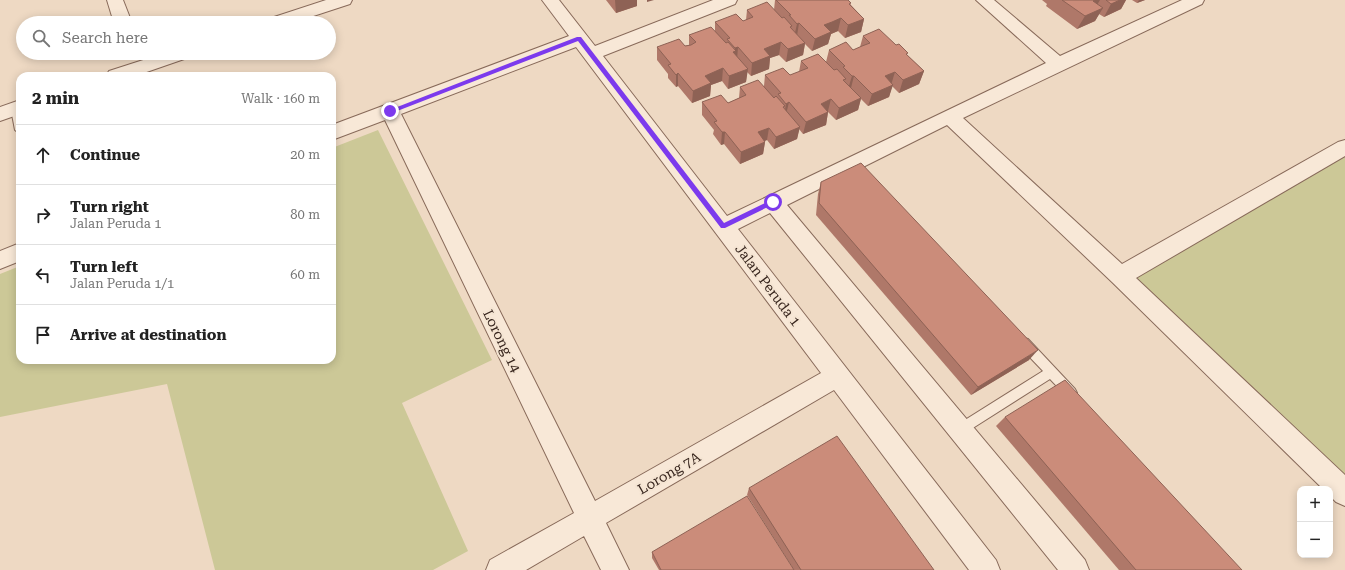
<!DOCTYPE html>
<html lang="en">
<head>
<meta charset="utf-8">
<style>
	body { margin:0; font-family:"Roboto Serif",serif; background:#f2f2f2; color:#222 }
	.controls { position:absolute; right:12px; bottom:12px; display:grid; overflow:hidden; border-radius:8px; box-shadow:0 2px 10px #0003 }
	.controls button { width:36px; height:36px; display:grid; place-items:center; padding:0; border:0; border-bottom:1px solid #e0e0e0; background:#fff; color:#222; font:20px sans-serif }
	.stop { position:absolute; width:12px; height:12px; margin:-9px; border:3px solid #7c3aed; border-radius:50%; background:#fff }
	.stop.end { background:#7c3aed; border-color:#fff; box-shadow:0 1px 4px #0008 }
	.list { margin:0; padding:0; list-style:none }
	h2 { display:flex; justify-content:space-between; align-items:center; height:52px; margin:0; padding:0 16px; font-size:17px }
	h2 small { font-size:13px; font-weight:400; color:#767676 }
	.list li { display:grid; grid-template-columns:26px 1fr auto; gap:12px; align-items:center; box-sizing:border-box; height:60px; padding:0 16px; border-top:1px solid #e0e0e0 }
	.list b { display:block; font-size:15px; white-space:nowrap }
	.list p { margin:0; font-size:13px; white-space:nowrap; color:#767676 }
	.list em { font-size:13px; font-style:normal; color:#767676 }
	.icon { flex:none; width:22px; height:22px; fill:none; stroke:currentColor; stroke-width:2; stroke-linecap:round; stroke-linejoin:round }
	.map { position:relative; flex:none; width:1345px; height:570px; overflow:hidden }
	.search { position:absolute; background:#fff; box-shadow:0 2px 10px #0003; left:16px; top:16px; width:320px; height:44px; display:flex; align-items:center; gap:10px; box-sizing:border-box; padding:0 14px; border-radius:22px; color:#767676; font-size:15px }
	.panel { position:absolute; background:#fff; box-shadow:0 2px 10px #0003; left:16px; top:72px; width:320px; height:292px; border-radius:12px }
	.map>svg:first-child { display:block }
	.green { fill:#ccc897 }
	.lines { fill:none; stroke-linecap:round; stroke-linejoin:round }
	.service-casing { stroke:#886a5a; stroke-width:2 }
	.minor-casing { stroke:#886a5a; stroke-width:2 }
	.service { fill:#f8e8d7; fill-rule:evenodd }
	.minor { fill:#f8e8d7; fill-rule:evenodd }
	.wall { fill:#af7869 }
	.shaded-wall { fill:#8e6255 }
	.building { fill:#cb8c7a; stroke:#8e6255 }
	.route { fill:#7c3aed }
	.labels { text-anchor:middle; stroke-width:4; stroke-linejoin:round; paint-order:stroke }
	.street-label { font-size:14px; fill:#38261e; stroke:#f5e5d3 }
</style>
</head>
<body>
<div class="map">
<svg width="1345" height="570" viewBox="0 0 1345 570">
	<rect width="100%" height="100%" fill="#eed9c3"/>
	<g class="green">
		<path d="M378,130L492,360L402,403L468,551L433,570H215L167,384L0,417V274L20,266V360H332V148Z"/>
		<path d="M1345,155V479L1135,277Z"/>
	</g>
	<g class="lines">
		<defs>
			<g id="service">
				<path d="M16,106L20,108V134L15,130L11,109Z"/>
				<path d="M1024,338L1028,339L1075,389L1077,393L1075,397L1071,399L1067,397L1050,379L965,433L961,435L957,433L955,429L957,425L1043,371L1020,347L1018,343L1020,339Z"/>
			</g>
			<g id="minor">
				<path d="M107,0H123L132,23H114Z"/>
				<path d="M326,0H352L350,4L292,23H265L268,19Z"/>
				<path d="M542,0H559L595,46L713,0H737L735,4L603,56L727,216L1046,63L976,0H994L1060,56L1182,0H1204L1202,4L963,118L1122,264L1338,142L1345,140V156L1136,278L1345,475V506L1336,502L1330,496V489H1323L1112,282L947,125L787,205L1085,560L1089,570H1058L770,213L738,229L996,560L1000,570H969L834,390L606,523L629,570H601L584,536L526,570H486L490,560L574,513L385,120L332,140V125L569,36ZM576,47L821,373L595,501L401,114Z"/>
				<path d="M165,53H193L190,57L135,76H106L109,71Z"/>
				<path d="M20,100V114L0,121V107Z"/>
				<path d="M20,243V261L0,269V251Z"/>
			</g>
		</defs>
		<use href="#service" class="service-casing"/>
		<use href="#minor" class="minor-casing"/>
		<use href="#service" class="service"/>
		<use href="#minor" class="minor"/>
	</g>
	<g class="wall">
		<path d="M606,0H637V6L616,13Z"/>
		<path d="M775,0H848L851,5L864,19L861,32L845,38L838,31L831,34L828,44L812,51L805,44L803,55L786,62L779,55L770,58L769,69L751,76L747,72L746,82L728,89L722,81L711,85L710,96L692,103L678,86L676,87L668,78V74L657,60V47L685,46L689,45V35L715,31V22L743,21L746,20L747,10H774Z"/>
		<path d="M1042,0H1126L1121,9L1104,17L1099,14L1095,21L1077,29L1046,6L1047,4Z"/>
		<path d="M1132,0H1145L1137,3Z"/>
		<path d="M863,36L907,55L924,71L919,84L899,93L892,86L889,97L868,106L861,99L858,110L836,120L828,112L826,125L803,134L799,129L797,139L774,149L767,140L764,141L765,142L763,154L740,164L724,144L721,145L713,134L714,130L702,115V102L728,103L739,98L740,87L764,86L765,75H790L799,72L801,61L826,62L829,50H853L860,47Z"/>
		<path d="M821,182L1029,360L971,395L816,215L818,194Z"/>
		<path d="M1005,417L1242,570H1119L996,426Z"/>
		<path d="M749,488L934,570H794L747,495Z"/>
		<path d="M652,552L794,570H659L652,558Z"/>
	</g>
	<g class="shaded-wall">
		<path d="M615,0H637V6L616,13Z"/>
		<path d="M647,0H654L647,2Z"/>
		<path d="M1095,0H1100L1094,10L1093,1Z"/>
		<path d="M1120,0H1126L1121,9L1104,17L1111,4Z"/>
		<path d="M1139,0H1145L1137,3Z"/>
		<path d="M1103,8L1095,21L1077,29L1085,16Z"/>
		<path d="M841,18L838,31L831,34L828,44L812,51L815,39L824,25Z"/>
		<path d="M864,19L861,32L845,38L848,25Z"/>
		<path d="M799,23L797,36L794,37L797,24Z"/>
		<path d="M781,42L779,55L770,58L769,69L751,76L752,63L764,49Z"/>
		<path d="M805,43L803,55L786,62L788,49Z"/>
		<path d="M738,47L737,60L733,52H735V48Z"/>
		<path d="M723,68L722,81L711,85L710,96L692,103L693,91L705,76Z"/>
		<path d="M748,69L746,82L728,89L729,76Z"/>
		<path d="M924,71L919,84L899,93L903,80Z"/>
		<path d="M895,72L891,85L885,76Z"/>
		<path d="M678,73V86L676,87V75Z"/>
		<path d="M852,76H854L851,88L848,89Z"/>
		<path d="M893,85L889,97L868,106L872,94Z"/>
		<path d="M861,98L858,110L836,120L839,108Z"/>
		<path d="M831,99L828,111L818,116L821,104Z"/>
		<path d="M789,102L786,115L784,116L786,104Z"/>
		<path d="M828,112L826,125L803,134L806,122Z"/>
		<path d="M800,127L797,139L774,149L776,137Z"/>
		<path d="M769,128L767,140L756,145L758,132Z"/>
		<path d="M722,132H725L724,144L721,145Z"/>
		<path d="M765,142L763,154L740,164L741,152Z"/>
		<path d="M1038,350L1029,360L971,395L978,387Z"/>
	</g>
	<g class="building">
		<path d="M776,0H848L851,3L849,4L864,19L848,25L841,18L832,22L824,25L831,32L815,39L799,23L797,24L789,15H791Z"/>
		<path d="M1062,0H1095L1093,1L1103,8L1085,16Z"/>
		<path d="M1106,0H1120L1111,4Z"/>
		<path d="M767,2L782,18L784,17L792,26L790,27L805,43L788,49L781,42L764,49L770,56L752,63L738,47L735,48L727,39L730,38L715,22L736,14L743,21L753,17L747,10Z"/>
		<path d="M711,27L726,43L728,42L736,51L733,52L748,69L729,76L723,68L705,76L711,83L693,91L678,73L676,75L668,65L671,64L657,47L679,39L685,46L691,45L696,42L689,35Z"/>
		<path d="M879,29L896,45L899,44L908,53L906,54L924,71L903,80L895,72L885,76L893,85L872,94L854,76H852L843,67L845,66L829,50L846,42L853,50L862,46L870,43L863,36Z"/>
		<path d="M818,54L834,70L837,69L846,79L843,80L861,98L839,108L831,99L821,104L828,112L806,122L789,102L786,104L778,94L781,93L765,75L783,68L790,75L808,68L801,61Z"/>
		<path d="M758,80L774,98L776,96L785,106L783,107L800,127L776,137L769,128L758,132L765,142L741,152L725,132H722L714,122L717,121L702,102L721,95L728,103L746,95L740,87Z"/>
		<path d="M861,163L1038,350L978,387L819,203L821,182Z"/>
		<path d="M1065,380L1242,570H1136L1005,417Z"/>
		<path d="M837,436L934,570H801L749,488Z"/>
		<path d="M747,496L794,570H661L652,552Z"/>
	</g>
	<path class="route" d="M577,37H581L724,223L771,200H776V203L725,228H721L578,41L392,113L387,111Z"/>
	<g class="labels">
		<g class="street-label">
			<text transform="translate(768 285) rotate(53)" y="5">Jalan Peruda 1</text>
			<text transform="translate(502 341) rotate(64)" y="5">Lorong 14</text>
			<text transform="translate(669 473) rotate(-30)" y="5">Lorong 7A</text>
		</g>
	</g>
</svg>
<div class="controls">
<button>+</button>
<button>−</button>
</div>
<div class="stop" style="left:773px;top:202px"></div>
<div class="stop end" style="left:390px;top:111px"></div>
<div class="search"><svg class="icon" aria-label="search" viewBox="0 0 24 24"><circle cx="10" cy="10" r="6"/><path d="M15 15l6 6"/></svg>Search here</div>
<section class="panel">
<h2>2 min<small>Walk · 160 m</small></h2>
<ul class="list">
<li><svg class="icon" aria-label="ahead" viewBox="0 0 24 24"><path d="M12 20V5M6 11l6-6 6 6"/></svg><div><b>Continue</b></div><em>20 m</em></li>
<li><svg class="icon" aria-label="right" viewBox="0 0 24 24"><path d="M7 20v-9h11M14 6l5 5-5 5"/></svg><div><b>Turn right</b><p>Jalan Peruda 1</p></div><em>80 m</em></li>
<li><svg class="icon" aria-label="left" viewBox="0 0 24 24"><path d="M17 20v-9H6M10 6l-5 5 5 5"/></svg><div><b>Turn left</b><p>Jalan Peruda 1/1</p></div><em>60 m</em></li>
<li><svg class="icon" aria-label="arrive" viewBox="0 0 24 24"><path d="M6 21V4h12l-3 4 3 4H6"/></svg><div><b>Arrive at destination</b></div></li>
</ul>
</section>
</div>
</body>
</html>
